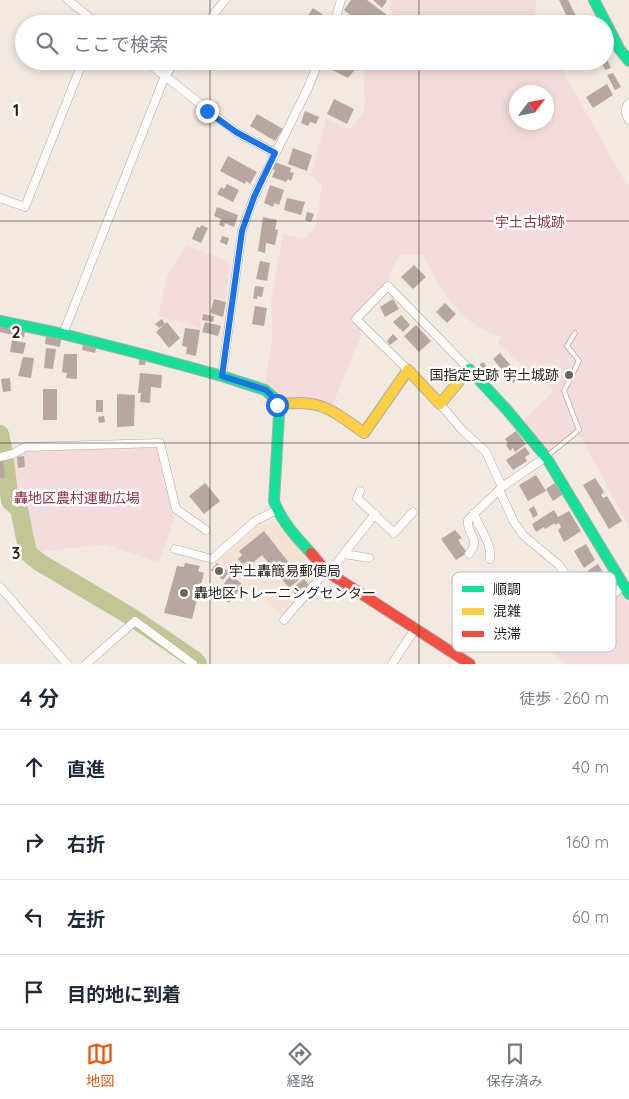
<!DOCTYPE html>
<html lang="ja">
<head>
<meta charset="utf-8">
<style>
	body { margin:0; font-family:Quicksand,"Noto Sans JP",sans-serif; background:#f2f2f3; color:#1f2937 }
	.compass { position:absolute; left:509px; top:85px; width:45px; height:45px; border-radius:50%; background:#fff; box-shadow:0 2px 8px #0003; rotate:58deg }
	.stop { position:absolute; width:15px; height:15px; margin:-11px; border:4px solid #1a73e8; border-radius:50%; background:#fff }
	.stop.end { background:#1a73e8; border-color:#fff; box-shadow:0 1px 5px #0008 }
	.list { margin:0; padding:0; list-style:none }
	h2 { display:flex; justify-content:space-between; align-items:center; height:65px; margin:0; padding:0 20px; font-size:21px }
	h2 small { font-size:16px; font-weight:400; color:#747a83 }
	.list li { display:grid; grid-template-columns:32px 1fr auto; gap:15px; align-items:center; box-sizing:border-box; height:75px; padding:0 20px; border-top:1px solid #e0e1e3 }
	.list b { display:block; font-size:19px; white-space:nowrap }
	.list em { font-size:16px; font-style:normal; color:#747a83 }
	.icon { flex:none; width:28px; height:28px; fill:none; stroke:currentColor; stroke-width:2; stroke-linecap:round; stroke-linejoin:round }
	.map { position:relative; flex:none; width:629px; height:664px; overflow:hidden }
	.search { position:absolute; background:#fff; box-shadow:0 2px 8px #0003; left:15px; right:15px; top:15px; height:55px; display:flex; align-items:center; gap:12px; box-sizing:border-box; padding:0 18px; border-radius:28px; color:#747a83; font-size:19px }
	.sheet { height:365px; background:#fff }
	nav { display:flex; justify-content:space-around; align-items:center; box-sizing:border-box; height:70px; border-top:1px solid #e0e1e3; background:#fff; font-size:14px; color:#747a83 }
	nav a { display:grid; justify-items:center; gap:2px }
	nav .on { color:#ea580c }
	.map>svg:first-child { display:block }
	.built { fill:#f4e3d4 }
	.green { fill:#f5dcdc; fill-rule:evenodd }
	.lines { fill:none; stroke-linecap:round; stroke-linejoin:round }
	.river { stroke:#c0c694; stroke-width:18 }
	.building { fill:#b8a7a0 }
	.lane-casing { stroke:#b1aaa4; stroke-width:5.5 }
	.street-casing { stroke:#b1aaa4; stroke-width:9 }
	.fast-casing { stroke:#b1aaa4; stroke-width:12 }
	.slow-casing { stroke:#b1aaa4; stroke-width:12 }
	.jam-casing { stroke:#b1aaa4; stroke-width:12 }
	.lane { stroke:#fdfcfa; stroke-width:4 }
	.street { stroke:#fdfcfa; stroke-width:8 }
	.fast { stroke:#16e098; stroke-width:10 }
	.slow { stroke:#ffcf43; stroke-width:10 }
	.jam { stroke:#f24e42; stroke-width:10 }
	.route { stroke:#1a73e8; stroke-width:6 }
	.grid { fill:none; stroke:#241e18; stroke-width:1; stroke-opacity:0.55 }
	.poi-dot { fill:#6c655e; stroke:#fff; stroke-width:2 }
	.labels { text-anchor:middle; stroke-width:5; stroke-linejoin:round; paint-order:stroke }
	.park-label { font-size:14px; fill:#8d3447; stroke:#fff }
	.poi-label { font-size:14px; fill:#241e18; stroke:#fff; text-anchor:start }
	.key { fill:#fff; stroke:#bdbcba; stroke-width:1 }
	.key-label { font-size:14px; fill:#241e18 }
	.grid-label { font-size:16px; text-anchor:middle; font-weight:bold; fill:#241e18; stroke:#fff; stroke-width:5; stroke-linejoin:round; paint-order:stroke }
</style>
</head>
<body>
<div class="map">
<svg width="629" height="664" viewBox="0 0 629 664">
	<rect width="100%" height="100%" fill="#f2e9e1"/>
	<path class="built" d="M279,520L321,571L284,617L218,561L260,524H271Z"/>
	<g class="green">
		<path d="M394,0H537L534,20L536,24H393L397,18L389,8Z"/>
		<path d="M369,61H557L627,185L629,184V526L579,434L549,456L522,422L554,391L528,371L498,343L501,336C463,328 438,288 423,255L401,254L392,268L388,282L352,318L361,328L359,340L332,406C310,396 303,395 280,401L274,391L265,383L272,341L271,301L283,234L305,238L316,226L322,185L311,175L326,119L350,129C354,124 360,118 363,113C368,101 359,77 369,61ZM516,92H546V122H516Z"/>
		<path d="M186,245L230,262L226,299L213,297L208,313L202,312L200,328L158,316L167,277Z"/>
		<path d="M157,446L174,519L159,563L106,545L32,552L21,502L13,501L8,458L25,450Z"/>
		<path d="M620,593L629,604V664H566L552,652L615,595Z"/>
	</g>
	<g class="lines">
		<path class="river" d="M0,434L4,453L10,501L19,509L28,553L39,562L130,616L195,660L198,664"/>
	</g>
	<g class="building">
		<path d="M351,0H367L391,18L387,24H362L344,10Z"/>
		<path d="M373,0H385L387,1L382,8Z"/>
		<path d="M559,0H568L576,16L568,19Z"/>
		<path d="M313,8L331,20L329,24L319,22L318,24H310L305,20Z"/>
		<path d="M574,18L577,24H570L569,21Z"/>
		<path d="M605,59H607L611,68L605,70L601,61H605Z"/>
		<path d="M324,61H362L348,78L322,65Z"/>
		<path d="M571,61H592L576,70Z"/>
		<path d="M613,73L621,87L615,90L607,75Z"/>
		<path d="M607,84L613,95L593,108L586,97Z"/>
		<path d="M334,99L354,109L347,124L327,114Z"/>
		<path d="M305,111L319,117L316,124L310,122L308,126L301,123Z"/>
		<path d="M257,114L283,129L275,141L250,126Z"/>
		<path d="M293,148L312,155L307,171L288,164Z"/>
		<path d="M228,156L257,172L250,184L246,181L245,184L220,171Z"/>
		<path d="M272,161L291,168L290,172L294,173L291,181L288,179L286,182L272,177L275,170L270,168Z"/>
		<path d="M227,184L239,190L233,202L217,194L221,187L224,189Z"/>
		<path d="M270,185L284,190L279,205L274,203L273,207L264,203Z"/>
		<path d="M287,198L305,202L301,215L284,210Z"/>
		<path d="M217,207L238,215L234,227L225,223L224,227L219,225L221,219L214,216Z"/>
		<path d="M307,212L314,214L311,222L305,220Z"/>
		<path d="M263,217L277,220L275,229L278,230L275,245L266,243L265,253L258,251Z"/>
		<path d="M201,225L208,228L201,243L192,239L197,227L200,228Z"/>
		<path d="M222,236L229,238L227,245L220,242Z"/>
		<path d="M260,261L270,263L267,281L256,279Z"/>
		<path d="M414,265L426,277L413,289L401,277Z"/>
		<path d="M255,286L264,287L262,297L257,296V299L253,298Z"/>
		<path d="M214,299L226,302L223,317L210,313Z"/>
		<path d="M393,299L399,309L385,317L380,307Z"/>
		<path d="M445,303L456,314L447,323L436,312Z"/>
		<path d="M255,306L267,308L264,326L252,324Z"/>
		<path d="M203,314L214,316L213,322L202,320Z"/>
		<path d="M401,315L410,325L403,332L393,322Z"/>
		<path d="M162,319L165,324L159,328L155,324Z"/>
		<path d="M167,322L180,338L169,348L156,332Z"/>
		<path d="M205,322L221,326L218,336L202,332Z"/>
		<path d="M0,325L14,328L12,335L0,332Z"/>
		<path d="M416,325L431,341L419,352L404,336Z"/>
		<path d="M17,328L25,330L24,338L15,335Z"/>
		<path d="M185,328L200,330L196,356L186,354L187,347L182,346Z"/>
		<path d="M393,334L398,339L390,345L387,341Z"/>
		<path d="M46,336L61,339L60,347L45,344Z"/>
		<path d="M12,340L26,343L23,354L10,352Z"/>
		<path d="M84,341L97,345L95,353L82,350Z"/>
		<path d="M46,348L56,349L53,369L44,368Z"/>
		<path d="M500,353L521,377L513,383L493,359Z"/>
		<path d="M64,354H77V379L66,378L67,373L62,372Z"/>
		<path d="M23,357L34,358L31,378L18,376Z"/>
		<path d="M139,358H146L145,365H139Z"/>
		<path d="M483,362L491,372L484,377L476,368Z"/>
		<path d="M140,373L162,375L161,388L151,387L150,403L140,402L141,393H138Z"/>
		<path d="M10,378L11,391L3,392L1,379Z"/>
		<rect x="43" y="389" width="14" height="31"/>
		<path d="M117,394L135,395L134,426L117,427Z"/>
		<rect x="96" y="400" width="7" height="12"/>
		<path d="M104,416L105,422L99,423L98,417Z"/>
		<path d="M516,431L526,444L515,452L513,448L510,451L506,445L508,443L505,439Z"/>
		<path d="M525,447L530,454L525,457L527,461L513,470L506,460Z"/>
		<path d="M24,456L25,467L18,468L17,457Z"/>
		<path d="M0,459H3L5,478H0Z"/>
		<path d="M536,475L546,491L528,501L519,485Z"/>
		<path d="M595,478L604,492L601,495L603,498L607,496L622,521L609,529L583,485Z"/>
		<path d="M205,483L220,501L204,514L189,496Z"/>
		<path d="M555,483L562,495L553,501L546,489Z"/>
		<path d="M534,506L538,515L533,518L529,509Z"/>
		<path d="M554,510L558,517L569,511L581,531L564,542L558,530L561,527L559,523L555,525V523L545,529L544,527L536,532L532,524Z"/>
		<path d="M455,530L462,538L458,540L467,553L456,560L441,539Z"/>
		<path d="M264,531L301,578L289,588L262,555L250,565L247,561L243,565L238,559L242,555L239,551Z"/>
		<path d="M586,544L595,560L584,568L574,551Z"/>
		<path d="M185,563L200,566L198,571L204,573L192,619L164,613L177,566L184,567Z"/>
		<path d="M217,563L229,572L223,580L211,570Z"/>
		<path d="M598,564L611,586L599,593L586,572Z"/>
		<path d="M231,575L243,585L229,603L212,590L217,583L221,587Z"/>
		<path d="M304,579L309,585L296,595L291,589Z"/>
	</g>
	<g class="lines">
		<defs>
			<path id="lane" d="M546,457L579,430L564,391L579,361L567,346L575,333"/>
			<g id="street">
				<path d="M68,0L98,24"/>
				<path d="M206,24L225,0"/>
				<path d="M334,24L341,0"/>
				<path d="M146,61L236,132L275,153"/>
				<path d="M629,103C624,109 625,114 629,120"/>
				<path d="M0,198L25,207L83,61"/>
				<path d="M63,334L165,76L176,61"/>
				<path d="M408,370L356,319L388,286L469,369"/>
				<path d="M222,376L242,231L254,197L308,88L319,61"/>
				<path d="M440,404L462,430L486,452L502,487L546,457"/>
				<path d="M0,457L13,454L25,447L160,443L176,509L206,530"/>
				<path d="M499,490L514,522L523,535L559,565L586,606L596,609L624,585"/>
				<path d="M360,491L357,498L394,533L413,512"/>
				<path d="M474,513C479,530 492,541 490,559"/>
				<path d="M175,549L212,559L255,521L277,510"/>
				<path d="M344,554L369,558"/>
				<path d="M469,554C482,538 466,536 468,520L501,488"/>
				<path d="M329,573L375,514"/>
				<path d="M0,587L67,664"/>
				<path d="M284,620L326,571"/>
				<path d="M86,664L135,621L193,664"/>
				<path d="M392,664L415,629"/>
			</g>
			<g id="fast">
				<path d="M594,0L620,50L629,61"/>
				<path d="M0,321L63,334L145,355L222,376L265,390L273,397L277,405L279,415L274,501C281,521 297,538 311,553"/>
				<path d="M466,373L469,369L507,410L546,457L629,594"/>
			</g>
			<path id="slow" d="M277,405C319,398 331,409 364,433L408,370L440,404L466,373"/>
			<path id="jam" d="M311,553L326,571L470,664"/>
		</defs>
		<use href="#lane" class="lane-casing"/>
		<use href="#street" class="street-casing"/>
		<use href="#fast" class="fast-casing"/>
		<use href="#slow" class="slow-casing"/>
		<use href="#jam" class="jam-casing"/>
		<use href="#lane" class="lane"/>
		<use href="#street" class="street"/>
		<use href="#fast" class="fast"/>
		<use href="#slow" class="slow"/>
		<use href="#jam" class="jam"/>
	</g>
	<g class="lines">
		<path class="route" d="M207,111L236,132L275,153L254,197L242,231L222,376L266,390L273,397L277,405"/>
	</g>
	<path class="grid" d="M210,0V24M419,0V24M210,61V664M419,61V664M0,221H629M0,443H629"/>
	<g class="poi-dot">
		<circle cx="569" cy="375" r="5"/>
		<circle cx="219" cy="571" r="5"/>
		<circle cx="184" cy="593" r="5"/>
	</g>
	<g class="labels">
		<g class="park-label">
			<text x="530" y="227">宇土古城跡</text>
			<text x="77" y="503">轟地区農村運動広場</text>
		</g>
		<g class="poi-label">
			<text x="559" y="380" text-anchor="end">国指定史跡 宇土城跡</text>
			<text x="229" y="576">宇土轟簡易郵便局</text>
			<text x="194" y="598">轟地区トレーニングセンター</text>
		</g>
	</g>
	<rect x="452" y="572" width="164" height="80" rx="8" class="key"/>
	<rect x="462" y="586" width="22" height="6" fill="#16e098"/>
	<rect x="462" y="608" width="22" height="7" fill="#ffcf43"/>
	<rect x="462" y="631" width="22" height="6" fill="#f24e42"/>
	<g class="key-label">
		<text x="493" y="594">順調</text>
		<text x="493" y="616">混雑</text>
		<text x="493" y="639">渋滞</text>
	</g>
	<g class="grid-label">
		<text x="16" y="116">1</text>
		<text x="16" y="338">2</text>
		<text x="16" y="559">3</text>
	</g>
</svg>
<svg class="compass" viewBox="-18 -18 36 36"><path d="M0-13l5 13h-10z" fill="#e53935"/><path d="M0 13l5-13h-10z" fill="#747a83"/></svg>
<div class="stop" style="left:277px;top:405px"></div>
<div class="stop end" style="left:207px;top:111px"></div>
<div class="search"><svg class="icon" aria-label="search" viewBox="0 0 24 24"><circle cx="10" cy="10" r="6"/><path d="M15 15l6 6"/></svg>ここで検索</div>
</div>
<section class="sheet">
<h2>4 分<small>徒歩 · 260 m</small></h2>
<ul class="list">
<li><svg class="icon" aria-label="ahead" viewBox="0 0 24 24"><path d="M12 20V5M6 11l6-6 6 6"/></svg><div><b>直進</b></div><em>40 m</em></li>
<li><svg class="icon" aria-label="right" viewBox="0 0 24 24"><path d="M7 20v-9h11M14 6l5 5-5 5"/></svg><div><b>右折</b></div><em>160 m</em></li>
<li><svg class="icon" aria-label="left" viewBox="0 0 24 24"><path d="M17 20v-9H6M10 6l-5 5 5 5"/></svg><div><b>左折</b></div><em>60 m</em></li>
<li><svg class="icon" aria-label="arrive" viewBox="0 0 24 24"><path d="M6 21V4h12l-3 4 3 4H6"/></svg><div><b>目的地に到着</b></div></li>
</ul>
</section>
<nav>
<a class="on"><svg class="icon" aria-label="map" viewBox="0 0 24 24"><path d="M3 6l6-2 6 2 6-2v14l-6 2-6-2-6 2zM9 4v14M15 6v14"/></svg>地図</a>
<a><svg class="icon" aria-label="directions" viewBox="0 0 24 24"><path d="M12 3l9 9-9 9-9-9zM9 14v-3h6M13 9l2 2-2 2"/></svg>経路</a>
<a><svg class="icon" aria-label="saved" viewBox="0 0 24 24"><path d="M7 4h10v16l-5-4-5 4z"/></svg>保存済み</a>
</nav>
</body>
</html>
